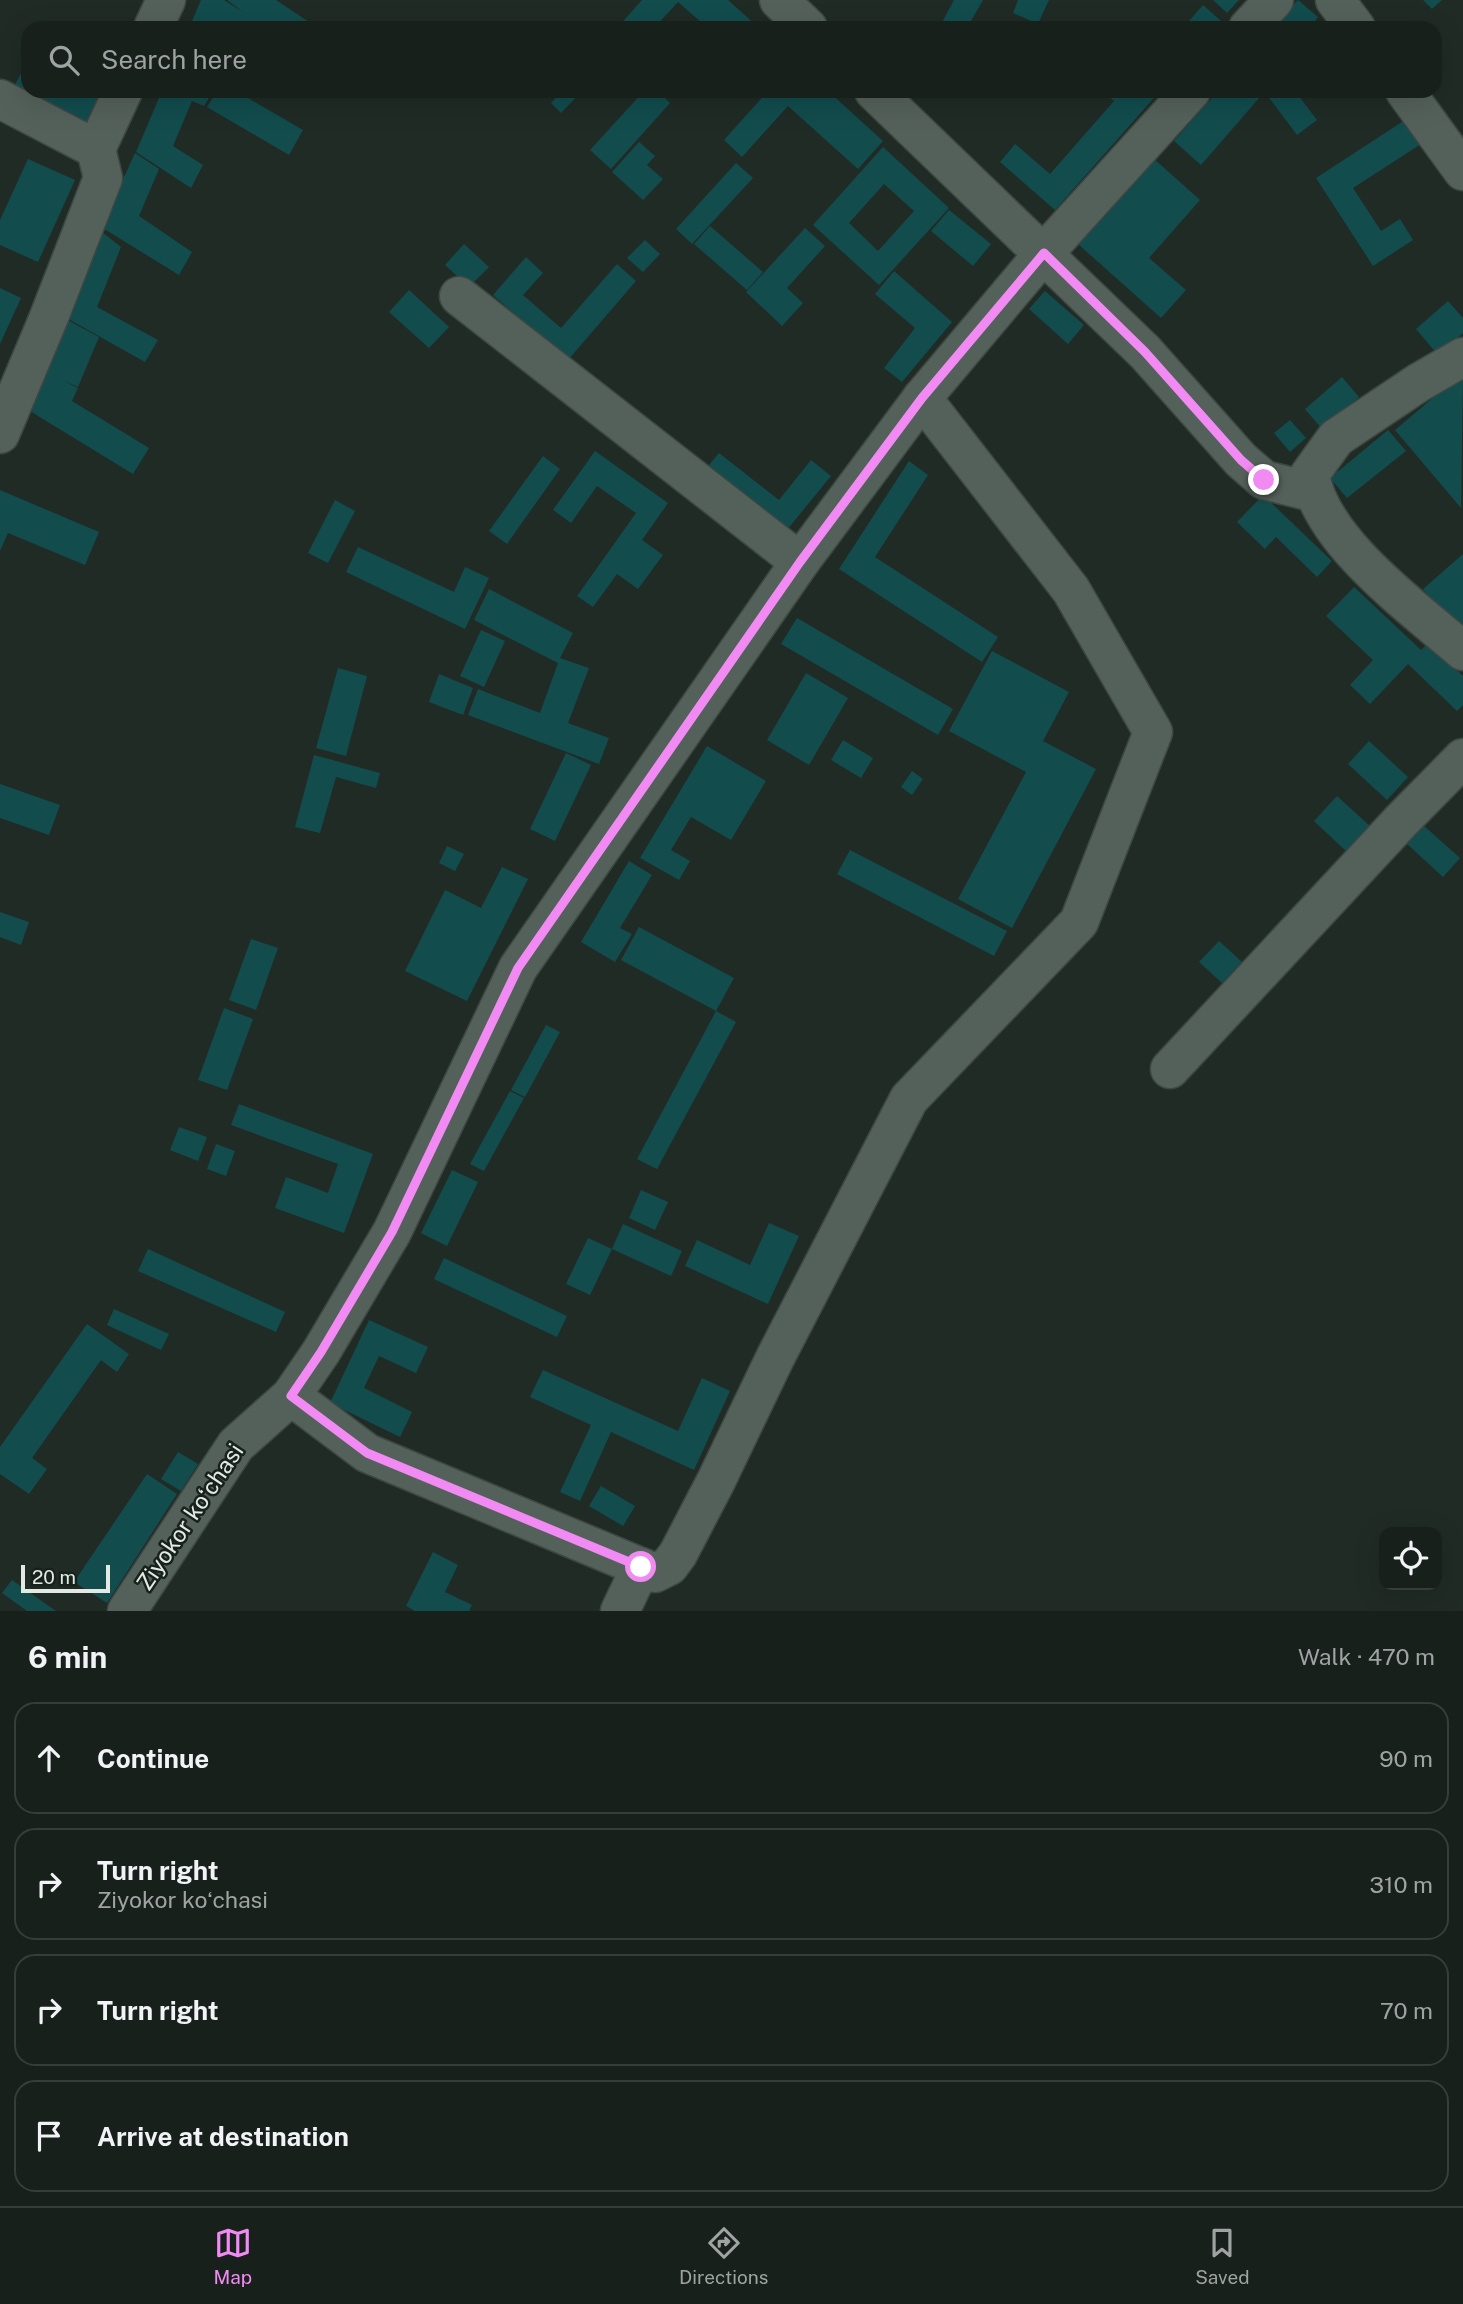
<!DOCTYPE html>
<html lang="en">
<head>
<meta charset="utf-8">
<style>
	body { margin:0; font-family:"Public Sans",sans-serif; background:#212825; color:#f1f3f6 }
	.controls { position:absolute; right:21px; bottom:21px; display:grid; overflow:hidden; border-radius:14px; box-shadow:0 7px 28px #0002 }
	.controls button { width:63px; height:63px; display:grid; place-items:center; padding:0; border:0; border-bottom:2px solid #363e3b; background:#18201c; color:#f1f3f6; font:35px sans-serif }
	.scale { position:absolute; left:21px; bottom:18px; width:89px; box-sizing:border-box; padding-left:7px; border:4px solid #e3eae6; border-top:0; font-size:19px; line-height:24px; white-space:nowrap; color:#e3eae6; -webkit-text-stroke:5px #17221c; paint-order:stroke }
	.stop { position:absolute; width:21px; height:21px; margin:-16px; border:5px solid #f28af3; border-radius:50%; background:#fff }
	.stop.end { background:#f28af3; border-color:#fff; box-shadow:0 2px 7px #0008 }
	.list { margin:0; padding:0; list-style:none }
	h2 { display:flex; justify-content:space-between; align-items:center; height:91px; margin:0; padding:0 28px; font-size:30px }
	h2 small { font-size:23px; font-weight:400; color:#9fa3a3 }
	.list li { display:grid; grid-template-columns:46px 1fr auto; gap:21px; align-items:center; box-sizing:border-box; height:112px; margin:0 14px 14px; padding:0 14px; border:2px solid #363e3b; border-radius:21px }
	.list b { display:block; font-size:26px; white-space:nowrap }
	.list p { margin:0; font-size:23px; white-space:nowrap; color:#9fa3a3 }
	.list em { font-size:23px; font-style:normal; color:#9fa3a3 }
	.icon { flex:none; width:38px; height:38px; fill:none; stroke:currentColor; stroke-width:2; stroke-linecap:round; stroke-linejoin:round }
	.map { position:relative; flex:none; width:1463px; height:1611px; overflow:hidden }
	.search { position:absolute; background:#18201c; box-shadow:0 7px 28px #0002; left:21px; right:21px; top:21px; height:77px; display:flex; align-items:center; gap:18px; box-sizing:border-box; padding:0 24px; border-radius:21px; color:#9fa3a3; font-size:26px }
	.sheet { height:595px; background:#18201c }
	nav { display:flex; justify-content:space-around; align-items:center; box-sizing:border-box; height:98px; border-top:2px solid #363e3b; background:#18201c; font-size:19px; color:#9fa3a3 }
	nav a { display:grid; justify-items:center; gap:4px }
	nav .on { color:#f28af3 }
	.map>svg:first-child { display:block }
	.building { fill:#124c4d; fill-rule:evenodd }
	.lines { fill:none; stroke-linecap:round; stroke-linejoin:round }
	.minor-casing { stroke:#3d4743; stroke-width:41 }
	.minor { stroke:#54615a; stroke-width:38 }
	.route { stroke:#f28af3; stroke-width:9 }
	.labels { text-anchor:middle; stroke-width:5; stroke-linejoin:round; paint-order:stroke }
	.street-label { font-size:23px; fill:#e3eae6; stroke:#17221c }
</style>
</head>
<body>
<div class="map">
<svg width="1463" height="1611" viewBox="0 0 1463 1611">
	<rect width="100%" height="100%" fill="#202b26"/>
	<g class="building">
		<path d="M201,0H224L243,12L227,0H276L318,28H267L257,21L254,28H189Z"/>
		<path d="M642,0H728L759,28H698L702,23L678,2L654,28H617Z"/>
		<path d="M954,0H983L967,28H939Z"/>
		<path d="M1018,0H1049L1038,24L1013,13Z"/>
		<path d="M1213,0H1239L1227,13Z"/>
		<path d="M1298,0L1318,17L1309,28H1273Z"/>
		<path d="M1423,0H1442L1432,9Z"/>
		<path d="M1203,5L1221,21L1215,28H1183Z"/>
		<path d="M28,59V91H114L95,130L13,89Z"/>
		<path d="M162,91H203L210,96L204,106L192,101L173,146L203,165L191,188L136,152Z"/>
		<path d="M217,91H236L303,130L289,155L207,107Z"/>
		<path d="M562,91H582L561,113L551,103Z"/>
		<path d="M644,91H657L670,103L611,169L590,150Z"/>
		<path d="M768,91H828L883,141L858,169L788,106L742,157L724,140Z"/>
		<path d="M1103,91H1160L1055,210L1000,162L1015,144L1050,174L1114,101Z"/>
		<path d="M1218,91H1253L1260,97L1201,165L1174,141Z"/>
		<path d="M1264,91H1295L1317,120L1297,135Z"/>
		<path d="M1405,120L1421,144L1353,188L1381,231L1400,219L1413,240L1373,266L1316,178Z"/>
		<path d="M639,142L655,156L647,165L663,179L643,200L612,172Z"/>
		<path d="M883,147L949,208L879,285L813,225ZM884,184L914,211L878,251L849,223Z"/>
		<path d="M135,153L159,169L139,216L192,252L179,275L101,227Z"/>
		<path d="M1153,158L1200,200L1149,258L1186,290L1161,318L1078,244Z"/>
		<path d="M28,159L75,180L38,262L0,245V220Z"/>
		<path d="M736,163L753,178L692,244L676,229Z"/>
		<path d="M949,210L991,244L973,266L931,231Z"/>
		<path d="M710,226L763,272L747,290L694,244Z"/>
		<path d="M805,228L825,246L787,288L803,303L782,326L746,292Z"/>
		<path d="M102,232L121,247L97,307L158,340L145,362L63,316Z"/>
		<path d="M645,240L660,254L643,272L627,258Z"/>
		<path d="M464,244L489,267L469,287L445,265Z"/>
		<path d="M526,257L543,273L523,295L561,328L617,264L636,281L568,360L493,295Z"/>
		<path d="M894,271L952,322L902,382L884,368L915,328L875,294Z"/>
		<path d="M0,288L21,298L0,344Z"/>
		<path d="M409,290L449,327L429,348L389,312Z"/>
		<path d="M1045,291L1084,325L1068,344L1029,309Z"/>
		<path d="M1448,301L1463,318V333L1438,355L1416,329Z"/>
		<path d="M62,317L99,337L78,387L64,381L78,388L72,401L149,448L133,474L25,408Z"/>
		<path d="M1461,374L1463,376L1461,508L1395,430Z"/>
		<path d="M1342,377L1359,397L1322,429L1305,409Z"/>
		<path d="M1290,420L1306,438L1290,452L1274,433Z"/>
		<path d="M1388,430L1406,451L1347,498L1330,478Z"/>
		<path d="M595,451L668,503L642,540L663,555L638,589L617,574L593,607L577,596L636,513L597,486L571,523L553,510Z"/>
		<path d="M719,453L779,500L811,460L831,476L782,536L703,472Z"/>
		<path d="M543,456L560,469L507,544L489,531Z"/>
		<path d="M909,461L928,475L875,557L998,637L982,662L839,569Z"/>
		<path d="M0,490L99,532L85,565L8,533L0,551Z"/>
		<path d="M1263,495L1332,561L1317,577L1276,537L1265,549L1237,522Z"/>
		<path d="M335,500L355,511L328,563L308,553Z"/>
		<path d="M358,547L454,592L465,567L489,578L465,629L346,572Z"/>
		<path d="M1463,554V631L1460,633L1423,589Z"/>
		<path d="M1354,587L1421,650L1428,643L1463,676V705L1457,711L1408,664L1370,704L1350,685L1373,660L1326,616Z"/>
		<path d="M489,589L573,633L560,658L589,668L568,723L609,738L599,764L468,715L478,689L540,713L558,663L474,620Z"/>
		<path d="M797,618L953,709L938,735L781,644Z"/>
		<path d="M481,630L505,641L484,687L460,676Z"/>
		<path d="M992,651L1069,692L1043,741L1096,769L1012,928L958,899L1026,772L949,731Z"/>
		<path d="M338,668L367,676L346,756L316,748Z"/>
		<path d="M806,673L848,698L809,765L767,740Z"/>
		<path d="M439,674L473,688L463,715L429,702Z"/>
		<path d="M843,740L873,758L861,778L831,760Z"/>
		<path d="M1369,741L1408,777L1387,800L1348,764Z"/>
		<path d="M707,746L766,781L731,840L691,817L671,850L690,861L679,880L640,858Z"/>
		<path d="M566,753L591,765L555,841L530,829Z"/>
		<path d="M314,755L380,773L376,788L336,777L320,833L295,827Z"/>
		<path d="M912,771L923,779L912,795L901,787Z"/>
		<path d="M0,784L60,805L49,835L0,818Z"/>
		<path d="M1337,796L1371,827L1347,852L1314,821Z"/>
		<path d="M1423,825L1460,858L1443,877L1406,843Z"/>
		<path d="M447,846L464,854L455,871L439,863Z"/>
		<path d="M850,850L1007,931L994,956L837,874Z"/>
		<path d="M629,861L652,875L620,928L632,934L615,962L581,942Z"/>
		<path d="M502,867L528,879L467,1001L405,971L445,890L481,908Z"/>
		<path d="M0,912L29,922L21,945L0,937Z"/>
		<path d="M639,927L734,978L716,1011L621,960Z"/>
		<path d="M251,939L278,948L256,1010L229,1000Z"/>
		<path d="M1219,941L1242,962L1222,983L1199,962Z"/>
		<path d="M224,1008L253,1019L227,1090L198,1080Z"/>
		<path d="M716,1011L736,1022L657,1169L637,1159Z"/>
		<path d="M546,1025L560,1032L525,1097L511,1090Z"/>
		<path d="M510,1091L524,1098L484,1171L470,1164Z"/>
		<path d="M239,1104L373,1154L344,1233L275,1208L286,1177L328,1193L338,1164L231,1125Z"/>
		<path d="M179,1127L207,1137L198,1161L170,1150Z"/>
		<path d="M216,1144L235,1151L226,1176L207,1169Z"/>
		<path d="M452,1170L478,1182L447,1246L421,1233Z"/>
		<path d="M641,1190L668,1202L655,1230L629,1218Z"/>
		<path d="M769,1223L799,1236L768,1304L685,1266L697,1240L750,1265Z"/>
		<path d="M623,1224L682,1251L671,1276L612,1249Z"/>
		<path d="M588,1238L612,1249L590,1295L566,1284Z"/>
		<path d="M148,1249L285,1312L276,1332L138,1271Z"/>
		<path d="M444,1258L567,1316L557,1337L434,1279Z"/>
		<path d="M114,1309L169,1334L161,1350L107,1325Z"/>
		<path d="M369,1320L428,1347L416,1373L379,1356L364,1388L412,1412L400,1437L330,1403Z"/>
		<path d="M87,1324L129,1354L117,1372L101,1360L32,1458L47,1469L29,1494L0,1474V1447Z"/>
		<path d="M543,1370L678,1431L702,1378L730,1391L694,1470L611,1432L580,1501L560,1492L591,1425L530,1397Z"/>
		<path d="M178,1452L198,1464L181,1491L161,1479Z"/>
		<path d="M147,1474L177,1494L107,1603L74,1582Z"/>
		<path d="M601,1486L635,1506L623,1526L589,1506Z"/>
		<path d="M433,1552L458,1565L445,1592L472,1605L469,1611H415L406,1606Z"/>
		<path d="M12,1580L56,1611H27L2,1593Z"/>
	</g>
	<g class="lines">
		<defs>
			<g id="minor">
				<path d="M779,0L808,28"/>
				<path d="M1335,0L1356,28"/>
				<path d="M153,28L166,0"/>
				<path d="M1248,28L1274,0"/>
				<path d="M874,91L1145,352L1241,460L1264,480L1312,492"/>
				<path d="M1405,91L1463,171"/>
				<path d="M0,99L96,149"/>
				<path d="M459,296L800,562"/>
				<path d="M1463,357L1418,383L1336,438L1310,474C1320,541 1414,608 1463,651"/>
				<path d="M0,434L49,317L103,178L96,149L123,91"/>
				<path d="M1170,1069L1400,822L1463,758"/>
				<path d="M291,1396L367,1453L655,1573L669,1566L678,1554L716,1481L775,1358L909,1099L1079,922L1153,732L1071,590L922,398"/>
				<path d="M127,1611L236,1445L291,1396L321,1352L392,1232L518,968L800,562L922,398L1044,253L1191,91"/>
				<path d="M620,1611L641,1567"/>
			</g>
		</defs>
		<use href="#minor" class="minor-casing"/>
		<use href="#minor" class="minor"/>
	</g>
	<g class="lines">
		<path class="route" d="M641,1567L367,1453L291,1396L321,1352L392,1232L518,968L800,562L922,398L1044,253L1145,352L1241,460L1264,480"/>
	</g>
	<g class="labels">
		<g class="street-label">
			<text transform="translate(190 1517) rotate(-56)" y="8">Ziyokor koʻchasi</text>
		</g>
	</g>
</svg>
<div class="controls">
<button><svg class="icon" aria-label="locate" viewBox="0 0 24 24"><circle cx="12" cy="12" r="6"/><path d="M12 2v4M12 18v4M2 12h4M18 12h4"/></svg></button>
</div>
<div class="scale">20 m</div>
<div class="stop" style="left:641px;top:1567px"></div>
<div class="stop end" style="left:1264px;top:480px"></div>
<div class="search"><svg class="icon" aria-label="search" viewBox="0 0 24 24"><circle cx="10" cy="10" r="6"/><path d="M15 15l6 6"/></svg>Search here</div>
</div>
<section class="sheet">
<h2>6 min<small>Walk · 470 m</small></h2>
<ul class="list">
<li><svg class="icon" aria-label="ahead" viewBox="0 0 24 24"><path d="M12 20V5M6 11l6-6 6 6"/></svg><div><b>Continue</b></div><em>90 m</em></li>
<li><svg class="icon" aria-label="right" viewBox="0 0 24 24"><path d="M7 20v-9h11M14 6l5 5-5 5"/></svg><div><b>Turn right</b><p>Ziyokor koʻchasi</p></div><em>310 m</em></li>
<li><svg class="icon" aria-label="right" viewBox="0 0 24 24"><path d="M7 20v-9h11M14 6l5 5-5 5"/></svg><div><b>Turn right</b></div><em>70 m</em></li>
<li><svg class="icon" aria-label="arrive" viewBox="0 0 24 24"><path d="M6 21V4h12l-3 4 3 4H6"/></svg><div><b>Arrive at destination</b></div></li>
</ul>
</section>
<nav>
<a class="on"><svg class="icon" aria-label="map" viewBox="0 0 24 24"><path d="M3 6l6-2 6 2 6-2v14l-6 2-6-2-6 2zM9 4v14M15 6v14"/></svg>Map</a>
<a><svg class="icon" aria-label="directions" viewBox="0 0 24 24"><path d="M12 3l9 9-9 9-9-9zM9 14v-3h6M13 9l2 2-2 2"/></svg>Directions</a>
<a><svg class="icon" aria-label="saved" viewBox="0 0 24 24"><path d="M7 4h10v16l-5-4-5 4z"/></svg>Saved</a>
</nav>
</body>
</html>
